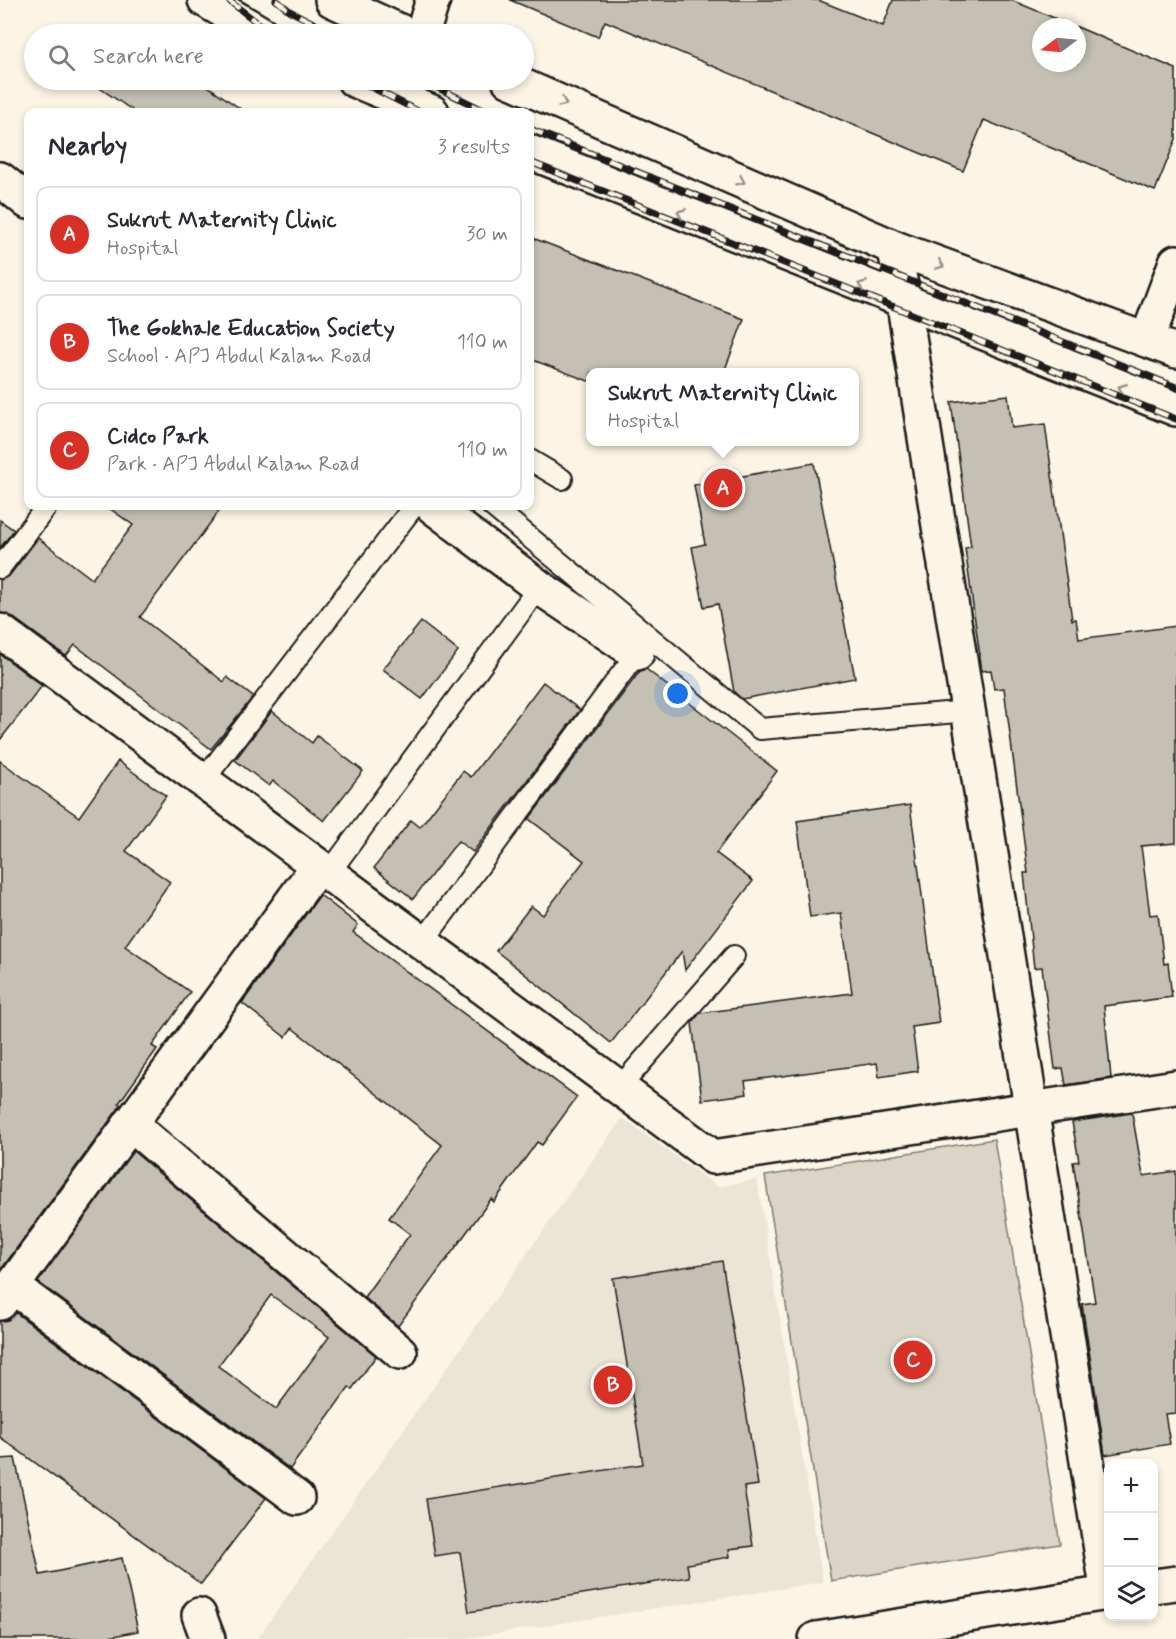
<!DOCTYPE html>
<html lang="en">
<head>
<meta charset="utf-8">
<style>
	body { margin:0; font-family:Mynerve,sans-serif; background:#f2f2f3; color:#2b2b33 }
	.controls { position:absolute; right:18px; bottom:18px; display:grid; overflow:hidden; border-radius:12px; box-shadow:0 3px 9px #0003 }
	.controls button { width:54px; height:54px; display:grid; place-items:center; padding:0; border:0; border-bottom:2px solid #e1e1e2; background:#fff; color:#2b2b33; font:30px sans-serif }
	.compass { position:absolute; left:1032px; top:18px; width:54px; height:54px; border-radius:50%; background:#fff; box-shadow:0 3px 9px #0003; rotate:254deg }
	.you { position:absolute; left:678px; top:694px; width:21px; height:21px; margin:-15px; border:4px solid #fff; border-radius:50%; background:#1a73e8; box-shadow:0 0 0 9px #1a73e833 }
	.badge { display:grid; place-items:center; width:39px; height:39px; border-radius:50%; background:#d93025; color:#fff; font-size:20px; font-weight:700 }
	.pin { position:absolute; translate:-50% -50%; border:3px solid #fff; box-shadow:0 2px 6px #0006 }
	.popup { position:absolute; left:586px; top:368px; width:273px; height:78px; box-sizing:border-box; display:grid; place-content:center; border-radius:12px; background:#fff; filter:drop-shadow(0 2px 4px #0005); font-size:20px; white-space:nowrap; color:#7c7c81 }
	.popup b { font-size:22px; color:#2b2b33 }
	.popup::after { content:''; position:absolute; left:50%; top:100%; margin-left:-12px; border:12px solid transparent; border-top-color:#fff }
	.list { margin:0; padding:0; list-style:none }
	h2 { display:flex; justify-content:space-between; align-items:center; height:78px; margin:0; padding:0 24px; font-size:26px }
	h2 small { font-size:20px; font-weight:400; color:#7c7c81 }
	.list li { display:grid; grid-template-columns:39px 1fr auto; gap:18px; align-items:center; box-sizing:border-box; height:96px; margin:0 12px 12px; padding:0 12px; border:2px solid #e1e1e2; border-radius:12px }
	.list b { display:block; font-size:22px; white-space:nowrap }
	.list p { margin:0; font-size:20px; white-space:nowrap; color:#7c7c81 }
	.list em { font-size:20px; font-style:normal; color:#7c7c81 }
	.icon { flex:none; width:33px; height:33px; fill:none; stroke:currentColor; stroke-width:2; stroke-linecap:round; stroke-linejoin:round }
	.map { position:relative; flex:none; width:1176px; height:1639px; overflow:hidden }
	.search { position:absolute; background:#fff; box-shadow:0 3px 9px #0003; left:24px; top:24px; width:510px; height:66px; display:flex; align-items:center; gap:15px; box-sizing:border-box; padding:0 21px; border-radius:33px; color:#7c7c81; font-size:22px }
	.panel { position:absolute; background:#fff; box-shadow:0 3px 9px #0003; left:24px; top:108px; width:510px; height:402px; border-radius:12px }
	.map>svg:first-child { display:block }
	.built { fill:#ebe5d6 }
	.green { fill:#dbd5c8; stroke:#7c7872; stroke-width:1.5 }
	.building { fill:#c4c0b3; stroke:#1c1c1c; stroke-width:1.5; fill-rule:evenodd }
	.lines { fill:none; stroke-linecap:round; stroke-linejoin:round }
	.service-casing { stroke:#1c1c1c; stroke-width:24 }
	.minor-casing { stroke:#1c1c1c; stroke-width:38 }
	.primary-casing { stroke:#1c1c1c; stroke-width:38 }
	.service { stroke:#fcf5e5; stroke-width:20 }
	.minor { stroke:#fcf5e5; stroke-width:33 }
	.primary { stroke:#fcf5e5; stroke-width:33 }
	.rail-casing { stroke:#1c1c1c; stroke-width:7 }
	.rail { stroke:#fcf5e5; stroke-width:4.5; stroke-dasharray:14; stroke-linecap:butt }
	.oneway { stroke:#97938b }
</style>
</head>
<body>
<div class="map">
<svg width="1176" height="1639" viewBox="0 0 1176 1639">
	<rect width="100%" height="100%" fill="#fcf5e5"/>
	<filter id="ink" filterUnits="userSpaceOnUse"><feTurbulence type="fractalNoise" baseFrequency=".0167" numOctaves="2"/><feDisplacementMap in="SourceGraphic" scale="12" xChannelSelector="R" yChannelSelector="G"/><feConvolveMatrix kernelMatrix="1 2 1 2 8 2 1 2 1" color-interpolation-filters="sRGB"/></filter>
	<g filter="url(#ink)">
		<path class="built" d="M622,1118L718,1187L757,1179L823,1582L462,1639H257Z"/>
		<path class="green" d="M994,1139L1060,1544L831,1581L765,1176Z"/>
		<g class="building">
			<path d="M510,0H818L883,26L893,0H1011L1076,27H1041V63H1077V27L1176,69V139L1155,191L984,120L963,171L605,21L598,37Z"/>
			<path d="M88,80H199L245,112H135Z"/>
			<path d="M530,237L744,319L724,372H591V382L530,359Z"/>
			<path d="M1008,395L1012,428L1045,424L1072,620L1076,619L1079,639L1176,626V843L1141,846L1150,915L1158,914L1164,964L1168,963L1172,997L1104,1006L1111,1078L1066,1085L1063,1068L1055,1069L1042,967L1034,968L1024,873H1028L1004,688L994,689L991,670L982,671L965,548L971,547L951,402Z"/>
			<path d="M814,463L855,678L742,699L734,692L718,604L704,607L692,547L705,544L694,485Z"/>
			<path d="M106,506H223L140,617L224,682L227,677L253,697L211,749L75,645L66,656L11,616L0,613V580L10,575L38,538L92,579L133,525Z"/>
			<path d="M0,520L14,530L0,548Z"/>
			<path d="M421,622L458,651L422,699L383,669Z"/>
			<path d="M0,654L42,686L0,740Z"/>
			<path d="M646,669L777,771L716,853L753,881L685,970L682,951L611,1043L496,951L531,906L543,915L584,861L529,819L640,671Z"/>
			<path d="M543,682L580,710L473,852L458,841L413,899L374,868L411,820L420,827L463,771L471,777Z"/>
			<path d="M272,711L312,743L317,736L363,771L324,821L273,781L269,786L235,760Z"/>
			<path d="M0,761L79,817L118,761L166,796L126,851L170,882L125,946L190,992L152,1046L157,1049L119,1103L121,1105L0,1271Z"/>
			<path d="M910,805L939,1023L912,1027L918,1071L879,1077L877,1063L745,1081L747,1094L702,1100L692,1023L700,1013L852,993L841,913L810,917L797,821Z"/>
			<path d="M320,895L358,925L353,932L577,1097L542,1145L537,1142L494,1202L491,1199L398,1326L364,1297L410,1234L389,1218L442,1145L292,1028L285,1037L242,1003Z"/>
			<path d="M1132,1113L1143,1176L1176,1171V1413L1165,1414L1170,1444L1105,1455L1082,1304L1095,1302L1073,1162L1079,1161L1072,1122Z"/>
			<path d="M133,1151L376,1356L352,1389L349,1387L290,1469L38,1282ZM271,1295L329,1337L276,1409L218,1366Z"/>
			<path d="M722,1261L758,1485L744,1487L753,1546L729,1549L730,1557L687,1564L689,1577L469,1612L460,1552L435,1556L426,1499L643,1464L613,1278Z"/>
			<path d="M16,1313L266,1498L201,1584L0,1437V1321L8,1320Z"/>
			<path d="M15,1458L40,1575L122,1558L138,1631L100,1639H0V1459Z"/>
		</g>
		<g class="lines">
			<defs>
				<g id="service">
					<path d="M530,460L562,479"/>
					<path d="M492,506L760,729L969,711"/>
					<path d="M0,568L47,506"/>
					<path d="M203,781L414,506"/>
					<path d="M329,873L539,587"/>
					<path d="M422,943L637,653"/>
					<path d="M620,1087L734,956"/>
				</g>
				<g id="minor">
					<path d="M422,34L433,0"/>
					<path d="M0,179L28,202"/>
					<path d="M895,248L1108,1594"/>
					<path d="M1147,340L1176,262"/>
					<path d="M432,506L539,587L637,653"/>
					<path d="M0,631L713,1157L1176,1087"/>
					<path d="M130,1124L400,1352"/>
					<path d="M12,1286L297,1498"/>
					<path d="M0,1303L318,866"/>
					<path d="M1154,1586L1176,1583"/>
					<path d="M199,1615L208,1639"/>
					<path d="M816,1639L1108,1593"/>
				</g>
				<g id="primary">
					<path d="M205,0L262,34"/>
					<path d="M332,0L406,34"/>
					<path d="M354,80L432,112"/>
					<path d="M509,80L895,248L1176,351"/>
					<path d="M530,152L1176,409"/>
				</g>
			</defs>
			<use href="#service" class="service-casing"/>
			<use href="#minor" class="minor-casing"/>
			<use href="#primary" class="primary-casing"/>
			<use href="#service" class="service"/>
			<use href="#minor" class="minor"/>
			<use href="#primary" class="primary"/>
			<defs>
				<g id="rail">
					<path d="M228,0L272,34"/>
					<path d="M276,0L290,11L335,34"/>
					<path d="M357,80L420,112"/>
					<path d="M422,80L487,112"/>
					<path d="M530,129L1176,387"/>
					<path d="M530,162L1176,419"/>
				</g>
			</defs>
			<use href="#rail" class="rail-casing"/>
			<use href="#rail" class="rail"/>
		</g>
		<defs><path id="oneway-chevron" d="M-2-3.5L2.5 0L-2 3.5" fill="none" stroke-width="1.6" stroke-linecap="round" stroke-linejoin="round" transform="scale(1.5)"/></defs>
		<g class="oneway">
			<use href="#oneway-chevron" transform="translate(563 103) rotate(24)"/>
			<use href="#oneway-chevron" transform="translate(741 181) rotate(24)"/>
			<use href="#oneway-chevron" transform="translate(681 213) rotate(-158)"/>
			<use href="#oneway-chevron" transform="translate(940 265) rotate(20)"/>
			<use href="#oneway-chevron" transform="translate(862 285) rotate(-158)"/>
			<use href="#oneway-chevron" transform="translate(1122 388) rotate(-158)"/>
		</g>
	</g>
</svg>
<div class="controls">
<button>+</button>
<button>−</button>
<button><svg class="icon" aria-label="layers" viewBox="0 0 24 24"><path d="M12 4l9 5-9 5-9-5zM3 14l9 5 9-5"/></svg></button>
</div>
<svg class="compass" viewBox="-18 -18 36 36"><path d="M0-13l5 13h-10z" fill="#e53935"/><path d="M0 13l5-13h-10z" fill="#7c7c81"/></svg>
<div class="you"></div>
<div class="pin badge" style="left:723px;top:488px">A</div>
<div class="popup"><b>Sukrut Maternity Clinic</b>Hospital</div>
<div class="pin badge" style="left:613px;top:1385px">B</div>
<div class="pin badge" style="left:913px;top:1360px">C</div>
<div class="search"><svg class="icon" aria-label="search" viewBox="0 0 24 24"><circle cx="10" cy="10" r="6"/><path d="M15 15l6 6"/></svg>Search here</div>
<section class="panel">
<h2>Nearby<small>3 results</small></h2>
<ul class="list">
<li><span class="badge">A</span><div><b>Sukrut Maternity Clinic</b><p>Hospital</p></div><em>30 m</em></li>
<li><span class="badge">B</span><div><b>The Gokhale Education Society</b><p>School · APJ Abdul Kalam Road</p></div><em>110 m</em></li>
<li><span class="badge">C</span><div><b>Cidco Park</b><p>Park · APJ Abdul Kalam Road</p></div><em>110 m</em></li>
</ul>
</section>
</div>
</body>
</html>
